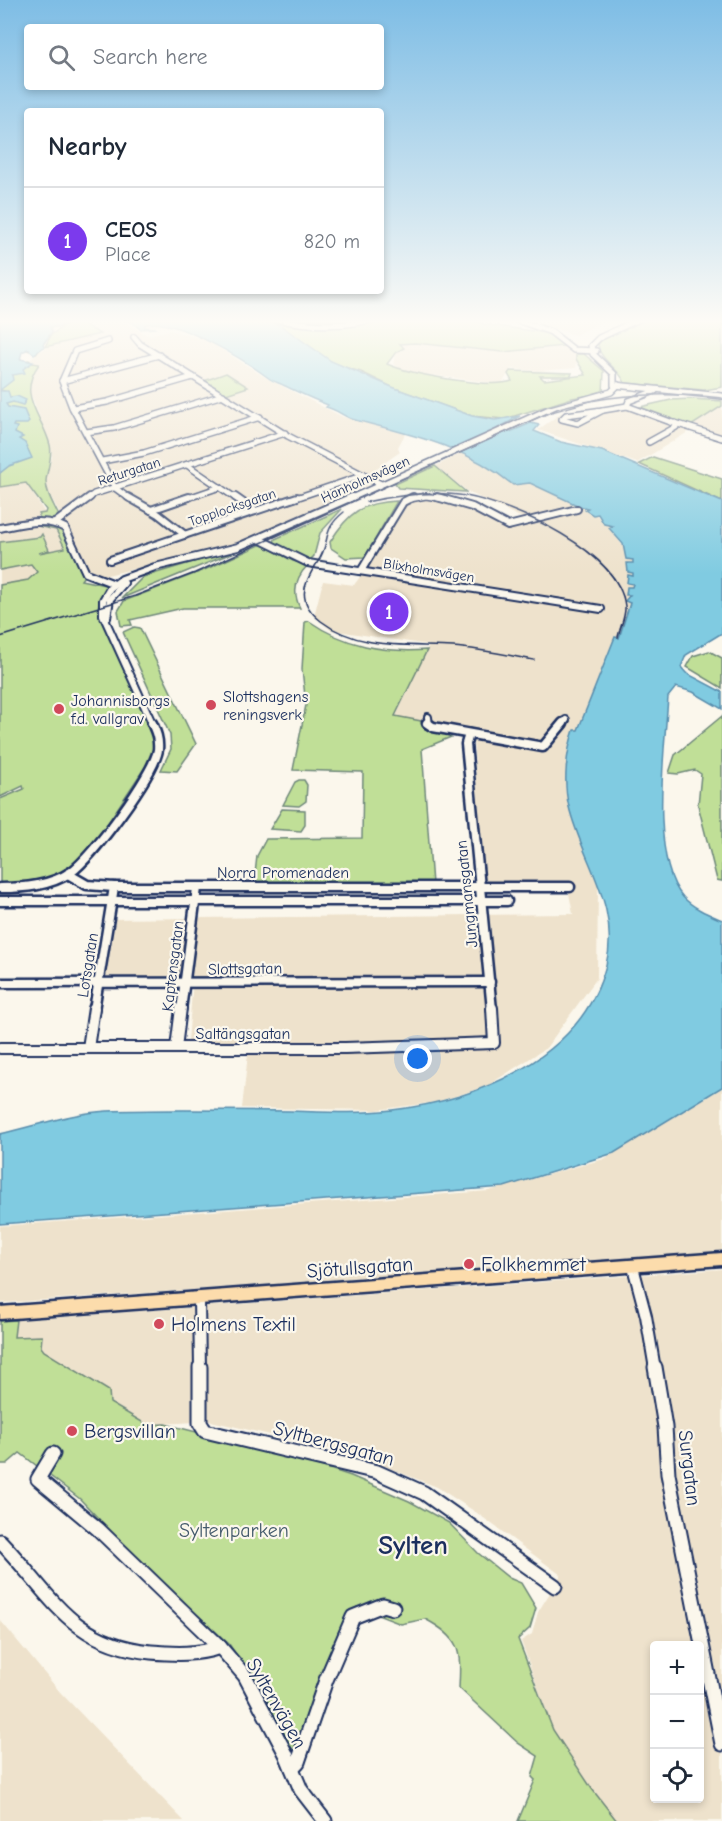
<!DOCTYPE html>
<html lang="en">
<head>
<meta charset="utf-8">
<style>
	body { margin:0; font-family:"Comic Neue",sans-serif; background:#f6f6f7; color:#1f2937 }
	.controls { position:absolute; right:18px; bottom:18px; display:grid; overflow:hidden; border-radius:6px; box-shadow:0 3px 9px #0003 }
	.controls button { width:54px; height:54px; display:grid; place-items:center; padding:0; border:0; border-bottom:2px solid #e0e1e3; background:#fff; color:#1f2937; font:30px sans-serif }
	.you { position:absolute; left:418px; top:1059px; width:21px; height:21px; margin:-15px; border:4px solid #fff; border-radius:50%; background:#1a73e8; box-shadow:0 0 0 9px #1a73e833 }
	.badge { display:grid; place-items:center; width:39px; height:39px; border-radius:50%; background:#7c3aed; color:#fff; font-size:20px; font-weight:700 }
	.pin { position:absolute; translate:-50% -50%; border:3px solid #fff; box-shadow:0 2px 6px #0006 }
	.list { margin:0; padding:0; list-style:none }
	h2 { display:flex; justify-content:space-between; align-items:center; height:78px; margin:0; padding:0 24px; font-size:26px }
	h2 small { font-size:20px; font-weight:400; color:#747a83 }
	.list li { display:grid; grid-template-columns:39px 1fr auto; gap:18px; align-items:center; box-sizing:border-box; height:108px; padding:0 24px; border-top:2px solid #e0e1e3 }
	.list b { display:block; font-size:22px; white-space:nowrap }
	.list p { margin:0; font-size:20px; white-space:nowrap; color:#747a83 }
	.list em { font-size:20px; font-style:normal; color:#747a83 }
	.icon { flex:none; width:33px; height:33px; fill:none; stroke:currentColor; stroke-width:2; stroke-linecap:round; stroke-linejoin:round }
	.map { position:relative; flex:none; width:722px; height:1821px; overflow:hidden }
	.search { position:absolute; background:#fff; box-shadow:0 3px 9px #0003; left:24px; top:24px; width:360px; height:66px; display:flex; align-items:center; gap:15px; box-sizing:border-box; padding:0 21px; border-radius:6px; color:#747a83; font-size:22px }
	.panel { position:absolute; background:#fff; box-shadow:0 3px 9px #0003; left:24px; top:108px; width:360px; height:186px; border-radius:6px }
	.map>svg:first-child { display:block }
	.built { fill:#eee2cc; fill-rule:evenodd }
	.green { fill:#c0df97; stroke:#6e877a; stroke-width:1.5 }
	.water { fill:#80cbe1; stroke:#588dad; stroke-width:1.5 }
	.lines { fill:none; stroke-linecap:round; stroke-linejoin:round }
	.minor-far4-casing { stroke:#1b2f5e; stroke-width:8 }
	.minor-far3-casing { stroke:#1b2f5e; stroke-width:10 }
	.minor-far2-casing { stroke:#1b2f5e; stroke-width:13 }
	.minor-far1-casing { stroke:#1b2f5e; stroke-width:14 }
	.minor-casing { stroke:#1b2f5e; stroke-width:17 }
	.major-casing { stroke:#1b2f5e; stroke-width:5 }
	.minor-far4 { stroke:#fbf7ec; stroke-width:5 }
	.minor-far3 { stroke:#fbf7ec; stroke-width:6 }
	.minor-far2 { stroke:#fbf7ec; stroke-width:8 }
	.minor-far1 { stroke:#fbf7ec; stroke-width:10 }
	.minor { stroke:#fbf7ec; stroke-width:13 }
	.major { fill:#fcdcac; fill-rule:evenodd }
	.rail { stroke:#1b2f5e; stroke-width:1.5 }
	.poi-dot { fill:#d1495b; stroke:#fbf7ec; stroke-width:2 }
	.labels { text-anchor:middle; stroke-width:4.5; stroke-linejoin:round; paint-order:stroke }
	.far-street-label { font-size:14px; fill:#1b2f5e; stroke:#fbf7ec }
	.poi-label { font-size:16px; fill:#1b2f5e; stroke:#fbf7ec; text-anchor:start }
	.street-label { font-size:16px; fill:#1b2f5e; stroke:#fbf7ec }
	.near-poi-label { font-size:20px; fill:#1b2f5e; stroke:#fbf7ec; text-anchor:start }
	.near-street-label { font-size:20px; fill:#1b2f5e; stroke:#fbf7ec }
	.near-park-label { font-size:20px; fill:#445b6c; stroke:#fbf7ec }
	.near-district-label { font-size:27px; font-weight:bold; fill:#1b2f5e; stroke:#fbf7ec }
</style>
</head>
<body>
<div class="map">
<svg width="722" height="1821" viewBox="0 0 722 1821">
	<rect width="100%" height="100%" fill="#fbf7ec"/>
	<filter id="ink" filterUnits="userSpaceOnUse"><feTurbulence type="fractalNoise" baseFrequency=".0167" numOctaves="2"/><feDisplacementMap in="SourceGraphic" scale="12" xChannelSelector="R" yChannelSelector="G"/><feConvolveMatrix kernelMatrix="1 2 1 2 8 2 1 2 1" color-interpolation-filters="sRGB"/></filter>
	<g filter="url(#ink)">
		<g class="built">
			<path d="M109,319H119L147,335L170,330L208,341L268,379L343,417L405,434L398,447L400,452L367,475L373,483L230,547L103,576L89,570L48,491L46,479L52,457L51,446L30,392L31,376L39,364L28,363L36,353L57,343L100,334L88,324Z"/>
			<path d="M522,319H608L575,335Z"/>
			<path d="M415,343L482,351L563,346L578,353L576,368L538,371L511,369L502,384L407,372L393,364L396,352L404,347L398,345Z"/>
			<path d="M621,405H632L692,426L722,407V441L690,431L637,463L538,430L561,413Z"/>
			<path d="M462,453L483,462L513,485L530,483L579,506L585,505L606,524L610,523L614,526L609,528L633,559L634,563H628L634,572L633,576L628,575L633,584L630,595L627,599L630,602L619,638H615L578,731L574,730L572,736L565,787L572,819L601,888L598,889L597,978L546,1048L487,1086L437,1102L376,1110L242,1108L249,1045L188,1042L193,980H98L110,919L573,914L567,883H484L473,737L425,728L421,721L396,716L429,645L331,630L314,616L323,581L354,585L368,566L407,501L425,497L459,505L498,522L524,519L468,492L436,466Z"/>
			<path d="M26,483L45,513L39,517L0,524V487Z"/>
			<path d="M36,525L58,529L67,549L54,577L0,586V530Z"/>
			<path d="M722,1088V1254L0,1303V1226L489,1191L604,1159Z"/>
			<path d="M722,1269V1821H617L592,1789L553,1730L521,1641L532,1634L538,1612L561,1575L477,1513L437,1487L359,1456L211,1421L147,1425L110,1402L44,1351L41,1347V1336L14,1337L16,1320ZM654,1646H700V1798H654Z"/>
			<path d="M0,1620L60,1692L184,1821H0Z"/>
		</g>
		<g class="green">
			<path d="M48,319H102L82,323L100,334L45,347L51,335L62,327H50L52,332L37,353L24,349Z"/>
			<path d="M279,319H479L477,321L483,324L547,333L564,346L503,352L415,343L400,344L404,348L396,352L387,364C410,374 489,389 512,381L508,374L510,371L572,373L571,376H540L544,380L586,375L576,359V354H584L604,371L603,393L572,398L505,419L472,416L392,387L361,372L338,365L312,351L280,325L273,323Z"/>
			<path d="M647,319H708L722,323V387L704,390L625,383C619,368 599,360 598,344L602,340Z"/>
			<path d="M20,357L22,361L29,360L32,363L39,364C16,396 42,414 50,445C53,457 47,469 46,481C46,493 54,505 59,516L54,519L17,521L39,518V514L45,513L46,510L26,483L0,487V473L8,466L0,391H5L0,390V377Z"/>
			<path d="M226,373L248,387L226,394L204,381Z"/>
			<path d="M692,399L722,401V406L691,426L640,407L671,400Z"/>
			<path d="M653,457L722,479V502L639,464Z"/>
			<path d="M435,466L466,492L398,488L395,484Z"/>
			<path d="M397,501L365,557L346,558L331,548L330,542C348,513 362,502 397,501Z"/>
			<path d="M342,509L320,533L314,556L310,560L274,542L275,539Z"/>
			<path d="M40,524H51L63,530L84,576L81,580L105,585L106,589L99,601L98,610L150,728L154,746L145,767L88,853C62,878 35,883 0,885V799L24,789L23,786L0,797V585L28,580L37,572L31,564L0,570V542L40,537L42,534L49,550L39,553L65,548L56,530L37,526L0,529Z"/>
			<path d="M254,544L122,598L143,577Z"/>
			<path d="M262,544L293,561L308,565C295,578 292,592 300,608H183L130,620L132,625L121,626L118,611L124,601L202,571Z"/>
			<path d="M309,621C345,646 383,653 427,650L395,716L421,721L425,729L456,735L422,749L432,884L254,883L257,856L266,839L362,838L363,772L293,770L306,705L302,669L305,622Z"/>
			<path d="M134,627L140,628L196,744L177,771L161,770L171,749L170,735L123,632Z"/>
			<path d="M709,651L722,658V688L687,667L693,656Z"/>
			<path d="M722,716V881L717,880L698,805L701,774L695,770L678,774L669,773L675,755Z"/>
			<path d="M299,780H304L307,785L306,801L299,806L283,805L295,782Z"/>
			<path d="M282,809L305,810V825L301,831L270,829Z"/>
			<path d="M16,1320L14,1337L42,1336L41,1347L44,1351L109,1391L110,1403L147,1425L165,1424L287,1455L351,1476L409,1501L449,1523L478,1553L509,1578L521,1583L536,1608L530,1628L518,1639L553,1730L592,1789L617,1821H518L535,1780L532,1777L538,1756L518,1743L459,1688C461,1650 461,1638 425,1619L401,1624L357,1607L345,1637L338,1636L295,1751L291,1752L266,1698L229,1644L138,1560L80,1499L20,1453L7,1464H0V1321Z"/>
		</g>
		<g class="water">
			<path d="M0,319H102L50,327L52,332L43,344L44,347L34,354L28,349L22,352L20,359L33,362L23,369L25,373L12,375L13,380L0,390Z"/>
			<path d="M120,319H258L280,325L331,361L392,387L472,416L495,420L520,416L498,428L510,432L531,423L539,425L534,431L561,442L602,451L722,502V633L686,655L681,667L686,673L722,692V709L693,692L676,687L668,697C665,746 649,859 683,897C693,908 708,914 722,920V1087L614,1153L504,1187L0,1224V1134C36,1126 71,1113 107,1111C168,1109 230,1110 291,1111C324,1112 359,1114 392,1110C478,1100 582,1058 606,965C621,906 582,861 569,807C563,783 566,753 574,730H578L615,637L619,638L630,603L625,601L630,595H626L627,587H632L633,584L627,583L628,575L633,576V573L628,572L627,563H633V560L626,559L623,544L609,528L613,526L604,524L598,514L593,515L585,510L588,508L579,506L530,483L513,485C466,446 413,435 355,420C344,417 338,410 326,407L328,405C312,399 300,393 283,385C280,383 274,382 270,379C249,363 172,314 144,325L145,327L156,328L140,329L132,322Z"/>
			<path d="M0,391H8L10,397L17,396L26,400L23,405L13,402L6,404L8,407L24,410L29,422L27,424H14L13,426L17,427L15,433L23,437L19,439L25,443L32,458L9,466L0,473Z"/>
		</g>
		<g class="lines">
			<defs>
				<g id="minor-far4">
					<path d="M276,319C309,326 341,328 374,319"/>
					<path d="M514,319L551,332L574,350L596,351"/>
					<path d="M134,337L140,344L288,436L381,484"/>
					<path d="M108,341L75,351L62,381L72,407L115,488L130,499"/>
					<path d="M62,381L159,355"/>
					<path d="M614,385V374L593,354L591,346L599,338L639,319"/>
					<path d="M615,385L722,396"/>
					<path d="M627,406L676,424V427L649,442"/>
					<path d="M73,408L107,402L193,377"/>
					<path d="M603,410L578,423L562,419L566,415Z"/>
					<path d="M603,410L627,406L629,401L655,391"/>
					<path d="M675,423L722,438"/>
					<path d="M86,432L114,428L223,395"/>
					<path d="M102,461L144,453L260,417"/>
					<path d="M187,465L237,499"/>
					<path d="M88,499L94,494L285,433"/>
					<path d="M185,499L220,487"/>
					<path d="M293,499L361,476"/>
					<path d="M349,499L547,410L611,392L618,385"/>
					<path d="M410,499L426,496L445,499"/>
				</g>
				<g id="minor-far3">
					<path d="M128,497L158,514L185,535"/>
					<path d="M235,497L255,511"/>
					<path d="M437,497L472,507L508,526L577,509"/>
					<path d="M151,510L189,497"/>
					<path d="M55,523L90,497"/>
					<path d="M0,528C22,524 44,517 65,528L86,573L117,585"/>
					<path d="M259,539L308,563L601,609"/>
					<path d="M110,560L297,497"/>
					<path d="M361,571L403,502L413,497"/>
					<path d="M107,618L110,599L124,583"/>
					<path d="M428,717L429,725"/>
					<path d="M153,725L103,615V600L110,588L122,579L155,567L238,547L352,497"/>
					<path d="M562,725L566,720"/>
				</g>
				<g id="minor-far2">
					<path d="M427,723L433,727L543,747L563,723"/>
					<path d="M469,734L466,744L492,1010"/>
					<path d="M68,874L87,885L114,887H570"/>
					<path d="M0,888C24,888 50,886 71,872C92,858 154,774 158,750C159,739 156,732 152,723"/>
					<path d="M0,901H507"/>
					<path d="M0,983L490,982"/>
					<path d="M94,1010L114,887"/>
					<path d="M181,1010L197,888"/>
				</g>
				<g id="minor-far1">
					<path d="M0,1048H345L494,1043L492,1008"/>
					<path d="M88,1048L94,1008"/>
					<path d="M176,1048L181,1008"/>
					<path d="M633,1267L646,1316L655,1369"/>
					<path d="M199,1299L200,1369"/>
				</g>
				<g id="minor">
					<path d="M200,1367V1423L205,1431L377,1472L424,1493L555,1586"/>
					<path d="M655,1367L665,1427L668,1474L722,1744"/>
					<path d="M53,1454L38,1479L98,1529L220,1647L245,1676L286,1754L301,1790L325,1821"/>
					<path d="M0,1541C51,1594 70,1644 151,1652C175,1654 198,1655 220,1647"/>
					<path d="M292,1768L298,1762L326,1680L353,1617L383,1605L393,1608"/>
				</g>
				<path id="major" d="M722,1253V1265L0,1319V1307Z"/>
			</defs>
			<use href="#minor-far4" class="minor-far4-casing"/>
			<use href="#minor-far3" class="minor-far3-casing"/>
			<use href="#minor-far2" class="minor-far2-casing"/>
			<use href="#minor-far1" class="minor-far1-casing"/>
			<use href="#minor" class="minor-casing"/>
			<use href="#major" class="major-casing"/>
			<use href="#minor-far4" class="minor-far4"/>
			<use href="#minor-far3" class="minor-far3"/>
			<use href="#minor-far2" class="minor-far2"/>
			<use href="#minor-far1" class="minor-far1"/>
			<use href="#minor" class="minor"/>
			<use href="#major" class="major"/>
			<g class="rail">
				<path d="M717,319L722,320"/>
				<path d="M366,502C398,495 433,490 466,496C514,505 619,551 625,606C626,616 620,627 618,637"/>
				<path d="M344,512C320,531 332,542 317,563C302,585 297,602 321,621C359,650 407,644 453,647C480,649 507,655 534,660"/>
				<path d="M0,637L135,596L195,573L559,408C613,393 666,392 722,398"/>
			</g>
		</g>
	</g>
	<linearGradient id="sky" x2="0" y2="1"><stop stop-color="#7ebde5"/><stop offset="0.56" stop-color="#fdfbf6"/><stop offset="1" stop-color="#fdfbf6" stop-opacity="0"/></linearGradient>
	<rect width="722" height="574" fill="url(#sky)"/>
	<g class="poi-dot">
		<circle cx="211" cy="705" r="6"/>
		<circle cx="59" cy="709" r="6"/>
		<circle cx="469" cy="1264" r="6"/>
		<circle cx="159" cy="1324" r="6"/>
		<circle cx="72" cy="1431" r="6"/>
	</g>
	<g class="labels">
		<g class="far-street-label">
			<text transform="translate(129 471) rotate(-18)" y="5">Returgatan</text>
			<text transform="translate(365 479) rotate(-24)" y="5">Hanholmsvägen</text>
			<text transform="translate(232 507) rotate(-19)" y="5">Topplocksgatan</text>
			<text transform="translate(429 570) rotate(9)" y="5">Blixholmsvägen</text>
		</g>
		<g class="poi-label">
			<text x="223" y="702">Slottshagens<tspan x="223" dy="18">reningsverk</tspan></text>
			<text x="71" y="706">Johannisborgs<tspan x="71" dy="18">f.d. vallgrav</tspan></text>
		</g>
		<g class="street-label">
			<text x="283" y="878">Norra Promenaden</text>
			<text transform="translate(466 894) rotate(-96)" y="6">Jungmansgatan</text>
			<text transform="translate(87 965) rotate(-81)" y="6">Lotsgatan</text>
			<text transform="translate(172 966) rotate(-83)" y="6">Kaptensgatan</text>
			<text transform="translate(245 968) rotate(-1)" y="6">Slottsgatan</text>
			<text x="243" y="1039">Saltängsgatan</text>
		</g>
		<g class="near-poi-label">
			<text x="481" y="1271">Folkhemmet</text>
			<text x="171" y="1331">Holmens Textil</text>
			<text x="84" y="1438">Bergsvillan</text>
		</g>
		<g class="near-street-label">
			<text transform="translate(360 1267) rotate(-4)" y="7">Sjötullsgatan</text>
			<text transform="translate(334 1443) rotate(15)" y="7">Syltbergsgatan</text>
			<text transform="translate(690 1468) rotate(83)" y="7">Surgatan</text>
			<text transform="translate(277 1703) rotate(60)" y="7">Syltenvägen</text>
		</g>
		<g class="near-park-label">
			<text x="234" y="1537">Syltenparken</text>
		</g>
		<g class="near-district-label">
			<text x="413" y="1554">Sylten</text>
		</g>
	</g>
</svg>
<div class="controls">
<button>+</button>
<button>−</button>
<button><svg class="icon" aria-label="locate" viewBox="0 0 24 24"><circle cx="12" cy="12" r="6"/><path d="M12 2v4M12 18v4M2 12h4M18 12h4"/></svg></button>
</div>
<div class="you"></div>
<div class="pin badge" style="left:389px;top:612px">1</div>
<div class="search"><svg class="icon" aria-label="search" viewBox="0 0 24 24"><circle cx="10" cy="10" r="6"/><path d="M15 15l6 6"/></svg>Search here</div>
<section class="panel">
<h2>Nearby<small></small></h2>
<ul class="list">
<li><span class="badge">1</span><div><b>CEOS</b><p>Place</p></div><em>820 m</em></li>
</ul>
</section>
</div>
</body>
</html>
